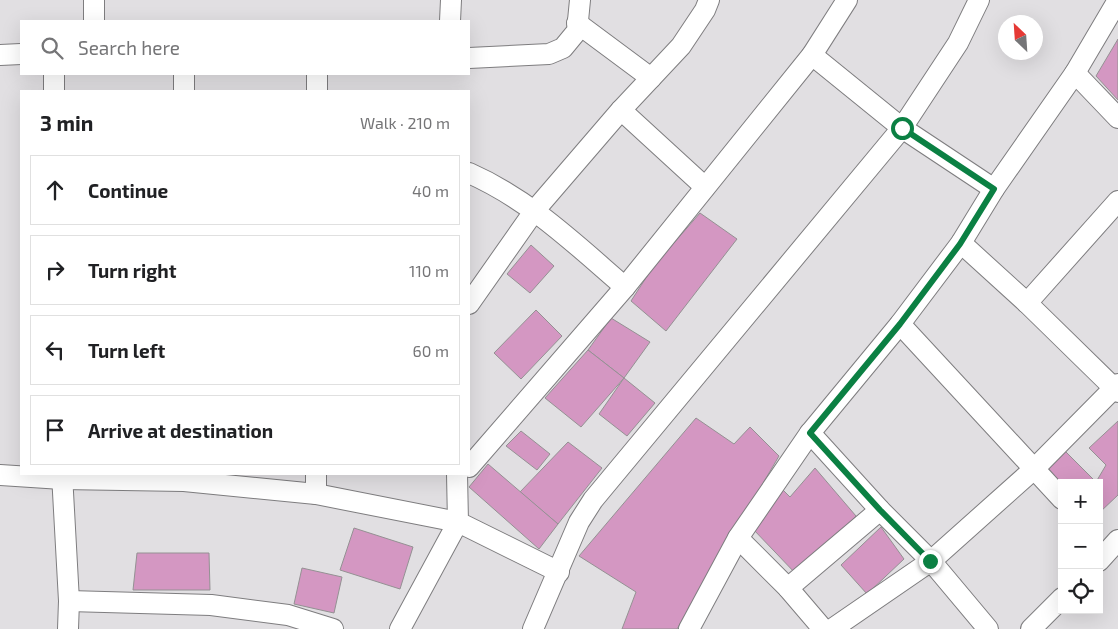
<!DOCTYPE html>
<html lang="en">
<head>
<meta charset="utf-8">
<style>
	body { margin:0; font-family:"Exo 2",sans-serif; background:#f6f6f6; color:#202124 }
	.controls { position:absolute; right:15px; bottom:15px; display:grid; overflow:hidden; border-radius:0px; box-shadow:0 5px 20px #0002 }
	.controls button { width:45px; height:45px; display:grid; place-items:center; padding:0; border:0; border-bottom:1px solid #e0e0e0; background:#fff; color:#202124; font:25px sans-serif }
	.compass { position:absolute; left:998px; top:15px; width:45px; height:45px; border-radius:50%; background:#fff; box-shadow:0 5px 20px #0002; rotate:335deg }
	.stop { position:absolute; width:15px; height:15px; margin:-11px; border:4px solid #0b8043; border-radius:50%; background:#fff }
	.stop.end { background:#0b8043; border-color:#fff; box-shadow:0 1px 5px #0008 }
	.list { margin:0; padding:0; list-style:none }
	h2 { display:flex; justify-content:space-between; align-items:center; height:65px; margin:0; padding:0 20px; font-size:21px }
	h2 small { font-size:16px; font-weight:400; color:#757577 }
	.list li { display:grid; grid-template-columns:32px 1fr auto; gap:15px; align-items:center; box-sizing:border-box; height:70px; margin:0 10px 10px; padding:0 10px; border:1px solid #e0e0e0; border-radius:0px }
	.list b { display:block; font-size:19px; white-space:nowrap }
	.list em { font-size:16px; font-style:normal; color:#757577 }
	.icon { flex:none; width:28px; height:28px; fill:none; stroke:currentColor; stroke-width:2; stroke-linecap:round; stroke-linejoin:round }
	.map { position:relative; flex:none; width:1118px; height:629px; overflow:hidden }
	.search { position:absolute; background:#fff; box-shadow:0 5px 20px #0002; left:20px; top:20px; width:450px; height:55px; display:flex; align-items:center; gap:12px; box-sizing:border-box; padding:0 18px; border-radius:0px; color:#757577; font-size:19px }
	.panel { position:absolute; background:#fff; box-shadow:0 5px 20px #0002; left:20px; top:90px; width:450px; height:385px; border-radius:0px }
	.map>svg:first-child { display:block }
	.building { fill:#d497c2; stroke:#949193 }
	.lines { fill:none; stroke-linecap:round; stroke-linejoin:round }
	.minor-casing { stroke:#7e7d7f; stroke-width:22 }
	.minor { stroke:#fff; stroke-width:20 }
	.route { stroke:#0b8043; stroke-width:6 }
</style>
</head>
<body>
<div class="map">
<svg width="1118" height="629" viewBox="0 0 1118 629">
	<rect width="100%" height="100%" fill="#e1dfe2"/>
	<g class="building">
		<path d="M1118,39V100L1096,76Z"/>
		<path d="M700,213L737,239L666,331L631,301L653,267Z"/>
		<path d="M531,245L554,266L530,293L507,274Z"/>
		<path d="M536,310L562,336L521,379L494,353Z"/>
		<path d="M611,318L650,342L624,378L588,350Z"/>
		<path d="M588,350L624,378L581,427L545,398Z"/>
		<path d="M624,378L655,403L627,436L599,414Z"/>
		<path d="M696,418L734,444L750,427L779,456L677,629H622L636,592L579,556Z"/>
		<path d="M1118,421V495L1099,513V483L1062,484L1046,466L1065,451L1096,482L1106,465L1089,448Z"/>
		<path d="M521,431L550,454L537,470L506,446Z"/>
		<path d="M568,442L602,468L558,524L520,492Z"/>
		<path d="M488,464L558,524L539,549L469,487Z"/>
		<path d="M815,468L856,516L797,575L752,528L783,490L790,497Z"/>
		<path d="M881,527L904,559L867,594L841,565Z"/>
		<path d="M354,528L413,547L400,589L340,570Z"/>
		<path d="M137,553H209L210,590H133Z"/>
		<path d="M302,568L342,577L334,613L294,604Z"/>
	</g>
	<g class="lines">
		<defs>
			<g id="minor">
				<path d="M94,0V21"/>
				<path d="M450,21L451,0"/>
				<path d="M577,23L651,78"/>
				<path d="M0,55L21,54"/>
				<path d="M812,55L902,128L994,189"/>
				<path d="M469,58L549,54L563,48L577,31L580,0"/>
				<path d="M1075,73L1118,118"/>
				<path d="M54,74V91"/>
				<path d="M184,74V91"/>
				<path d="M317,91V74"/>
				<path d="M621,110L705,187"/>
				<path d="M469,173C530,200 575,244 625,287"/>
				<path d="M961,243L1027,303L1118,392"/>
				<path d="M1027,303L1118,201"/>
				<path d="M469,304L535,210L621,110L681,46L705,10L709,0"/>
				<path d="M900,324L1062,499"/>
				<path d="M810,433L880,510L931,561L988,629"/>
				<path d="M469,467L625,287L812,55L847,0"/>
				<path d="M62,474L69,601L68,629"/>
				<path d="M457,474L458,522L559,572"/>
				<path d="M0,475L62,479L184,481L316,494L458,522L400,629"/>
				<path d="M316,494V474"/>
				<path d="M738,538L788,588L823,629"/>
				<path d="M1099,561L1118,540"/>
				<path d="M788,588L880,510"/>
				<path d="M69,601L211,605L288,615L333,629"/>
				<path d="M533,629L579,522L593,500L902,128L958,43L979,0"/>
				<path d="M689,629L738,538L810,433L900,324L961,243L994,189L1075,73L1118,0"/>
				<path d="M832,629L931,561L1034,469L1118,384"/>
				<path d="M1031,629L1062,598"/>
			</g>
		</defs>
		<use href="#minor" class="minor-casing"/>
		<use href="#minor" class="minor"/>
	</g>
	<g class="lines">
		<path class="route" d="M902,128L994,189L960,244L900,324L810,433L880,510L930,561"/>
	</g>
</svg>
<div class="controls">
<button>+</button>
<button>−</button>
<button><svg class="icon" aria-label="locate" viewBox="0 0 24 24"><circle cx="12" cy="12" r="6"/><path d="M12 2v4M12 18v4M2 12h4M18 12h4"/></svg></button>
</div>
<svg class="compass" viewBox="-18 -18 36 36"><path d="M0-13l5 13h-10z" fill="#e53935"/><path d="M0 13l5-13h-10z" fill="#757577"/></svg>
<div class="stop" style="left:902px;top:128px"></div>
<div class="stop end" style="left:930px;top:561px"></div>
<div class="search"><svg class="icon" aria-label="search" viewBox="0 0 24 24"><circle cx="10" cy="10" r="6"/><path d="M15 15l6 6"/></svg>Search here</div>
<section class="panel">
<h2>3 min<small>Walk · 210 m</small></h2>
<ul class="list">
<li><svg class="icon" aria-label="ahead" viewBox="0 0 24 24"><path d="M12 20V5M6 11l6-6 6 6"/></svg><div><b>Continue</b></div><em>40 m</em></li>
<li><svg class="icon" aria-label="right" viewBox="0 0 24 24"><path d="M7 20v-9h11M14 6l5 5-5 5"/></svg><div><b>Turn right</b></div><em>110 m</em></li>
<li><svg class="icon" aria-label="left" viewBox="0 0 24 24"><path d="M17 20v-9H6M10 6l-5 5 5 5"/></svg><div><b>Turn left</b></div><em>60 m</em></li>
<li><svg class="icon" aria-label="arrive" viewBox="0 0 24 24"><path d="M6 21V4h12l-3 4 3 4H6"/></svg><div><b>Arrive at destination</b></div></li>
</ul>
</section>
</div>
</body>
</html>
